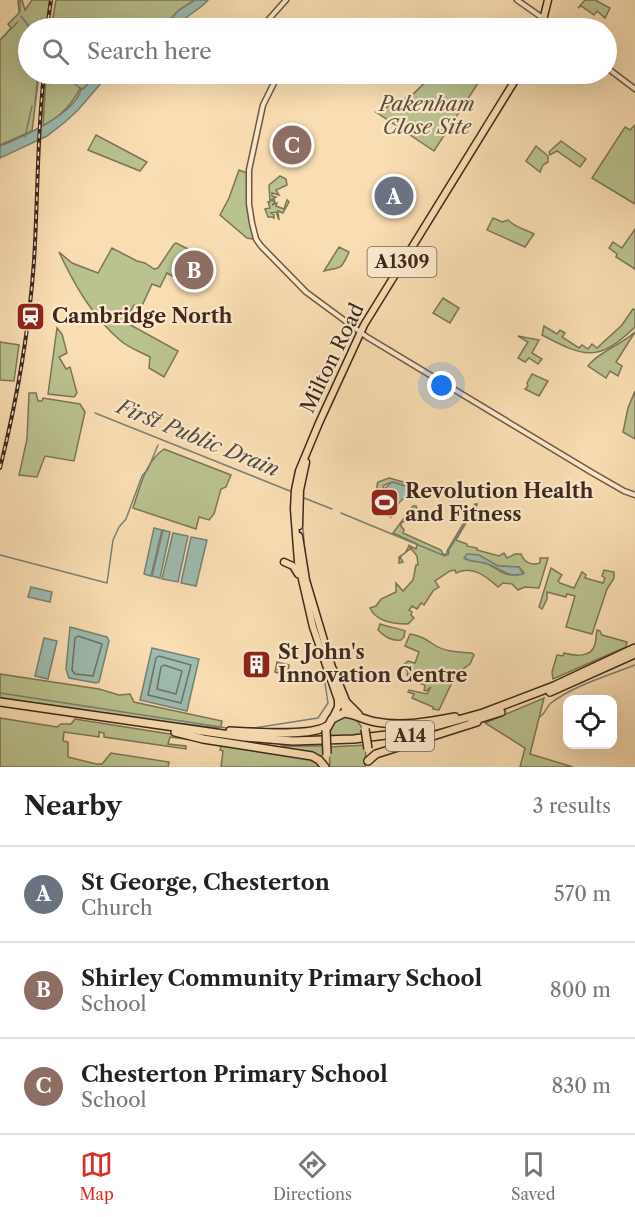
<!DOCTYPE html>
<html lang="en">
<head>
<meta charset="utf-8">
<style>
	body { margin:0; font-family:"Libre Caslon Text",serif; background:#f2f2f2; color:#222 }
	.controls { position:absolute; right:18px; bottom:18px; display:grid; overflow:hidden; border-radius:12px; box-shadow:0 6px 24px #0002 }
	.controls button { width:54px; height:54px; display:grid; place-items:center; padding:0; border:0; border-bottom:2px solid #e0e0e0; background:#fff; color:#222; font:30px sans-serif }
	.you { position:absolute; left:442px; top:386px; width:21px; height:21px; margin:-15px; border:4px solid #fff; border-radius:50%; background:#1a73e8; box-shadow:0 0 0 9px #1a73e833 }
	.badge { display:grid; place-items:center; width:39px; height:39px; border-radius:50%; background:#d93025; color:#fff; font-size:20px; font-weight:700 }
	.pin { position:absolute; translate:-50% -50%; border:3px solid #fff; box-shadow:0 2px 6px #0006 }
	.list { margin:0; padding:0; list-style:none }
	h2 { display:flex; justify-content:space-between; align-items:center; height:78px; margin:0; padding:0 24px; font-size:26px }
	h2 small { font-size:20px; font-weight:400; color:#767676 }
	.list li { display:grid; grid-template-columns:39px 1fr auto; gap:18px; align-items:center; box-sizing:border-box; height:96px; padding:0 24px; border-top:2px solid #e0e0e0 }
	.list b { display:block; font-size:22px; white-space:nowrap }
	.list p { margin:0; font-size:20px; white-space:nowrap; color:#767676 }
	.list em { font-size:20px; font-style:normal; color:#767676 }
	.icon { flex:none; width:33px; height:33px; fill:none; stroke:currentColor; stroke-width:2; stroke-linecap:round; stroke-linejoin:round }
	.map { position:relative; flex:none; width:635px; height:767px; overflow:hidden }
	.search { position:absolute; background:#fff; box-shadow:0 6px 24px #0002; left:18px; right:18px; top:18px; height:66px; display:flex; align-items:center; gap:15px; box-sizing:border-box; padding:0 21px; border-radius:33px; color:#767676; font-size:22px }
	.sheet { height:366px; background:#fff }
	nav { display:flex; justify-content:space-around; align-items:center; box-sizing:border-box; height:84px; border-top:2px solid #e0e0e0; background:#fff; font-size:16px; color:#767676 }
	nav a { display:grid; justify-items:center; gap:3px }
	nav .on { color:#d93025 }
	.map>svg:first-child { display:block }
	.green { fill:#bac290; stroke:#7c7556; stroke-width:1.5; fill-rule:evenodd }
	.water { fill:#9ebcb0; stroke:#788175; stroke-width:1.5 }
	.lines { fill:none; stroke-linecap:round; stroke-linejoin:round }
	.shore { stroke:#6e7266; stroke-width:1.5 }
	.stream { stroke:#788175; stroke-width:1.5 }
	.tertiary-casing { stroke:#6d5642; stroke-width:7 }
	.primary-casing { stroke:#3e281d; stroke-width:9 }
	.trunk-casing { stroke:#3e281d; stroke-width:10 }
	.tertiary { stroke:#fceace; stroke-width:4 }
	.primary { stroke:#fadeb3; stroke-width:6 }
	.trunk { stroke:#fadeb3; stroke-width:7 }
	.rail-casing { stroke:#3e281d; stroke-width:4 }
	.rail { stroke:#fceace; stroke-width:1.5; stroke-dasharray:4.5; stroke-linecap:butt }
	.trunk-bridge-casing { stroke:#3e281d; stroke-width:10; stroke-linecap:butt }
	.trunk-bridge { stroke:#fadeb3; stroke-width:7 }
	.labels { text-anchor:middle; stroke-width:4.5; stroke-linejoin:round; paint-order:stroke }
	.shield { fill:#fceace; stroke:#776252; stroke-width:1.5 }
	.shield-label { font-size:18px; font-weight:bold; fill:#3e281d }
	.park-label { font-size:20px; font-style:italic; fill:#5d4e3a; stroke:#fceace }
	.poi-label { font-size:20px; font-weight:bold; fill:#3e281d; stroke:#fceace; text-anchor:start }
	.street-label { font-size:20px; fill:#3e281d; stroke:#fceace }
	.water-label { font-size:21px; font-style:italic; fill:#564d42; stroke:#fceace }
</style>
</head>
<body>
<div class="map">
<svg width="635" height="767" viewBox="0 0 635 767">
	<rect width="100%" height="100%" fill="#fadeb3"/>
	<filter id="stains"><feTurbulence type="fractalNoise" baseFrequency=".00333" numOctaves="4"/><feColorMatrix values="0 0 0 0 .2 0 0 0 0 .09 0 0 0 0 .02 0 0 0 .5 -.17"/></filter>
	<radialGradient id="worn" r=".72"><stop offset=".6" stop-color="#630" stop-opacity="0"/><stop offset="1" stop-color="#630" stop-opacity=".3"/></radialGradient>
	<g class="green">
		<path d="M18,0H22L25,10L32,0H50L46,28H28V74H39L32,131L0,145V40L11,28L8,24L19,13Z"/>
		<path d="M56,0H195L179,10L162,28H51Z"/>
		<path d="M585,0H595L610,8L605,18L597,11L594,15L581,6L578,8Z"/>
		<path d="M46,74H97L83,89L80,88C73,104 57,118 43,127Z"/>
		<path d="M434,74H484L434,151L376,112L412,95Z"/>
		<path d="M635,125V204L592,178L625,127L630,130Z"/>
		<path d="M96,135L147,162L140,171L88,150Z"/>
		<path d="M561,141L586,159L580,167L557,151L550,155L549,152Z"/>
		<path d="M536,146L548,156V162L543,165L540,172L526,161Z"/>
		<path d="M239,170L247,173L248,204L254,237L252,239L247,238L220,215L229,198Z"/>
		<path d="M280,176L286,179L287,185L276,190L279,195L272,193V196L276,197L271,200L273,201L274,199L275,202L272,205L277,203L276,206L284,209L287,200L289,202L283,213L278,211L279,220L276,212L271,213L274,215V219L273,217H268L265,209L270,208L268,202H270L269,185Z"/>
		<path d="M493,218L502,222L508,220C516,228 525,229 534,234L525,247L487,230Z"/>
		<path d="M635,229V269L616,257L617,254L609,248L613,242L622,248Z"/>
		<path d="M176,243L194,252L200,251L202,258L190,279L186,277L183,282L167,273L160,287L152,284L141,308L134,305L125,322L178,351L164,377L149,368L150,357C141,352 129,348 121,341C93,318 74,284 59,252L72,263L98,273L112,248L137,261L145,263L154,269L158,268L174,244Z"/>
		<path d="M339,247L349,252C341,270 342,267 324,271Z"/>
		<path d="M443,298L459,308L450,323L433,313Z"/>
		<path d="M633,309L635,310V327C598,363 584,357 542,335L544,326L557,334L560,330L565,333L562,337L579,348L582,345L588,349L592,344L597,348L622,325Z"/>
		<path d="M57,328L62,334L67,353L59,357L66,369L70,367L77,393L74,397L48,394Z"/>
		<path d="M635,332L616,362L622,366L618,376L610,371L606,378L588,366C597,353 621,345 635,332Z"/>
		<path d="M518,336L539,340L532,353L542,359L538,364L529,358L525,362L518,358L528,342Z"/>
		<path d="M0,342L19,345L14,381L0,380Z"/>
		<path d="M532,374L548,381L539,396L525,389L528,386L527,383Z"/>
		<path d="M635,391V439L623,432L628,408Z"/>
		<path d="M29,393H36L38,401H42L43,398L80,404L85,412L74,461L45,456L37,477L19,475L27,439Z"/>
		<path d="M164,449L231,475L226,487L221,489L214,514L209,520L199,517L196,529L133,508C140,487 145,462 164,449Z"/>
		<path d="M389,478L414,485L412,487L392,482L384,485L382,493L387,499L399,503L391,517L383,514L391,505C382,499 374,493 378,482Z"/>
		<path d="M475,504H477L456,540L467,544V546L477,548V550L499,556L504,553L507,558L515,554H521C524,562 531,566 540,563V558H548L539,588L525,587L518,590L512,584L503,583L498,587C486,576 472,565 456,573L455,570L450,571L435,581L439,587L433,591L424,605L421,603L417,609L412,606L409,610L412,612L411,615L414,618L408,624C395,624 376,622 370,608L376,606L381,599L396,592V583L403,591L413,580L416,565H418L417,556L410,547L411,550L410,549L400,557L403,562L399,563V557L405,553L409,546L408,545L416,549L417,544L393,533L413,506H416L417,509L409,519L401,523V526L404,530L403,533L441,550L443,554L448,555L449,552L447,551ZM464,558L498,566L519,567L524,573C506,579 502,571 488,564C480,560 472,563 464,558Z"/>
		<path d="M551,568L562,575L558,581L560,583L574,588L582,572L586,575L585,578L603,583L605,578L602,576L604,570L614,572V578L607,589L592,634L566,627L575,596L567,594L566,597L547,592V599L542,609L539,607Z"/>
		<path d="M380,624C388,627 398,628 405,631L404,637L401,640C391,641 385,637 378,630Z"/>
		<path d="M597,630L600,631L602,635L627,642L626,647L553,679L552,672L557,655L563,656L564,653C575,656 592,658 595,644C596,641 596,635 597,630Z"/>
		<path d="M410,634C420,636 424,638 433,644C444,652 459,652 472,653L474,655L470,664L456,674L439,710L433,709V707L412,698L414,694L408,692L409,690L427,694L431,687L426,691L424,690L425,685L413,681L414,678L407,675L408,671L401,667L408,661L415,663L419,652L405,646Z"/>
		<path d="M277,662L289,665L288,672L299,674V677L314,680V682L298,683L283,679L284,675L275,672Z"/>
		<path d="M0,674L99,689L119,695L130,694L134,702L222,721L221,726L218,728L148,720L0,698Z"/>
		<path d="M544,698L530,754L573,767H520L525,748L485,723Z"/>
		<path d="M342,716C355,716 362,723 364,736L328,738C327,728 334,722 342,716Z"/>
		<path d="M0,718L57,727L61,724H71L75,719L214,741V743L170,737L168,744L186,746V749L104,737V733L99,732V737L64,732L63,741L68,742V757L96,764H102L111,753L169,762L168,767H0Z"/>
		<path d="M222,743L311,758L323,767H221L223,751L220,750Z"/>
		<path d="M366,745L365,767H330L329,747Z"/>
		<path d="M281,746H324L325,754L320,756L313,753L280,749Z"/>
	</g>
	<g class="water">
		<path d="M195,0H208C201,9 185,16 175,28H162L179,10Z"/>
		<path d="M97,74H109L78,110L65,122L47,136L0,158V146C22,137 75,114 81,89H83Z"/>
		<path d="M392,482C401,485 407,485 415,492L414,497L407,495L399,503L386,498L382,491Z"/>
		<path d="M154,528L162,530L151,576L144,574Z"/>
		<path d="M163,530L170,532L160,578L152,576Z"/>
		<path d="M173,533L188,536L178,582L162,579Z"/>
		<path d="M191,537L207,540L196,586L181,583Z"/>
		<path d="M467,554L479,555L498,566L519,567L523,574C506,578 499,567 485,563C477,561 471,562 464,558Z"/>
		<path d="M31,587L52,592L50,602L28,597Z"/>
		<path d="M70,627L107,637L109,641L99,682L96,683L69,678L66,669Z"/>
		<path d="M44,638L57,641L48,679L35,676Z"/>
		<path d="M152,648L199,659L187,711L140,700Z"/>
	</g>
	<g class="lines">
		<g class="shore">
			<path d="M78,636L102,644L93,676L75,674L72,670L75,638Z"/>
			<path d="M159,656L191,665L181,703L148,695L156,658Z"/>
			<path d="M164,665L182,671L176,694L157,689L161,667Z"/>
		</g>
		<g class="stream">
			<path d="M20,0V12"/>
			<path d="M21,16L30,28"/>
			<path d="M0,40L18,22"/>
			<path d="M68,74L75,84L81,89"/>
			<path d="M35,104L38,74"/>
			<path d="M25,137L32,106"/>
			<path d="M95,413L290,491"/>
			<path d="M304,498L332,509"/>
			<path d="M480,499L483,493"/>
			<path d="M341,513L445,556L477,505"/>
			<path d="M303,528L305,555"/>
			<path d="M0,555L107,583L113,540L119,527L126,519L142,476L148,469L158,445"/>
			<path d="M306,562L308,569"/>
			<path d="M308,573L312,591"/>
			<path d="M0,693L227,728"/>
			<path d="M540,717C546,713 546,707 551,703C573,686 609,675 635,665"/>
			<path d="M247,729L318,718L328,703L324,677"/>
		</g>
		<defs>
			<g id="tertiary">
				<path d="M517,0L557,28"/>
				<path d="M261,28L286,0"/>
				<path d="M606,67L635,89"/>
				<path d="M264,74L275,81L263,105L249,170V204L252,223L256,239L261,246L306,292L367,337L591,472L624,491L635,495"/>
			</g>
			<g id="primary">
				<path d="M541,28L548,0"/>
				<path d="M299,526L300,490L306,462"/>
				<path d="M299,536L306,580L334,674"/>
				<path d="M284,562L293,566L298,574"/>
				<path d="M340,696L345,709L349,714"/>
				<path d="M332,719L338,707V700L313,627L298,562L294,509L295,490L299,471L319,423L364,325L519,74"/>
			</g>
			<g id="trunk">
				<path d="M333,670L346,702L358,714"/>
				<path d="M550,692L635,654"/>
				<path d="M0,702L244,737L293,741L354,739L418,731L483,713L554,686L635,648"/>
				<path d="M472,721L501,712"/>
				<path d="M326,730L332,719L344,713C355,714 364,720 376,722C402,727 429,722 455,717"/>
				<path d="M230,731C251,732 311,737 327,726"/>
				<path d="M175,732L203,739L312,756L319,760L325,767"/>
				<path d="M368,761L376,754L477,722"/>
			</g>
		</defs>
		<use href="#tertiary" class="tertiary-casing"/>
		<use href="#primary" class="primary-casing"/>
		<use href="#trunk" class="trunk-casing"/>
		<use href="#tertiary" class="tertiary"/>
		<use href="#primary" class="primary"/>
		<use href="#trunk" class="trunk"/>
		<defs>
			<g id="rail">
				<path d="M47,28L51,0"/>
				<path d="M0,468C17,400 29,331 34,261C38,198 37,136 44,74"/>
			</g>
		</defs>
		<use href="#rail" class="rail-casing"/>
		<use href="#rail" class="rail"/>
		<defs>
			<g id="trunk-bridge">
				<path d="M365,729L368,749"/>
				<path d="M326,730L327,754"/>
			</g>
		</defs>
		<use href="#trunk-bridge" class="trunk-bridge-casing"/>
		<use href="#trunk-bridge" class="trunk-bridge"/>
	</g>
	<defs>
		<symbol id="station-square" viewBox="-11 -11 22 22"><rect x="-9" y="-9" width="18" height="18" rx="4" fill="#8f2418" stroke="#fceace"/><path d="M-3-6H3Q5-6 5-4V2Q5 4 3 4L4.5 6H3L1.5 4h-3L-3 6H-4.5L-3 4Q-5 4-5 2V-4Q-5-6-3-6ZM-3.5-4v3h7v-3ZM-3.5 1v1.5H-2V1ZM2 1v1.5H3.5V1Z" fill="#fff"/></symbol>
		<symbol id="stadium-square" viewBox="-11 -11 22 22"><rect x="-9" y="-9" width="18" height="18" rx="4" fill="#8f2418" stroke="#fceace"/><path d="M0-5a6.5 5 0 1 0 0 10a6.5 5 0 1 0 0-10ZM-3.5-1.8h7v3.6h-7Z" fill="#fff"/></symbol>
		<symbol id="building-square" viewBox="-11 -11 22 22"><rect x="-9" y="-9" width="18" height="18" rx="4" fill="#8f2418" stroke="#fceace"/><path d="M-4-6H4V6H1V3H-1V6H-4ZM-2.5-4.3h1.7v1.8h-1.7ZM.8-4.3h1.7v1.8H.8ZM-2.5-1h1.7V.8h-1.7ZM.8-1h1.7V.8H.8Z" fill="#fff"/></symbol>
	</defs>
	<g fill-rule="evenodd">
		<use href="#station-square" x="14" y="300" width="33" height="33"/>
		<use href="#stadium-square" x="368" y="486" width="33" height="33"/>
		<use href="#building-square" x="240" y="648" width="33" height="33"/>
	</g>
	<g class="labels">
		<g class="shield">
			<rect x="367.5" y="247" width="69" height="30" rx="4.5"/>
			<rect x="386" y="721" width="48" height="30" rx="4.5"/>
		</g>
		<g class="shield-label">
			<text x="402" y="268">A1309</text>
			<text x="410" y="742">A14</text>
		</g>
		<g class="park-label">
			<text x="427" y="111">Pakenham<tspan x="427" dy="23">Close Site</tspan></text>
		</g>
		<g class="poi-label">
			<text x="52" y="323">Cambridge North</text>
			<text x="405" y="498">Revolution Health<tspan x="405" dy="23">and Fitness</tspan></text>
			<text x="278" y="659">St John's<tspan x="278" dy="23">Innovation Centre</tspan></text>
		</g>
		<g class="street-label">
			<text transform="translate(332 358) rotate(-64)" y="7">Milton Road</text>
		</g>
		<g class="water-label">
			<text transform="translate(198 438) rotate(22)" y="7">First Public Drain</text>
		</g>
	</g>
	<rect width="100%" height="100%" filter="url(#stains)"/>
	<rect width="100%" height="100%" fill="url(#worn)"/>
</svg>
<div class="controls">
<button><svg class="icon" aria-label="locate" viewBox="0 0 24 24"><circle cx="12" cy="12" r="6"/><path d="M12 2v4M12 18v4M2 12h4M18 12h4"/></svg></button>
</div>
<div class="you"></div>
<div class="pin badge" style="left:394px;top:196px;background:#6b7280">A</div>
<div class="pin badge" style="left:194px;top:270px;background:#8d6e63">B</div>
<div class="pin badge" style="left:292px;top:145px;background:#8d6e63">C</div>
<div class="search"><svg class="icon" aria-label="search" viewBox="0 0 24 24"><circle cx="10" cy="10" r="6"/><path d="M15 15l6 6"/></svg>Search here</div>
</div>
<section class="sheet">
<h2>Nearby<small>3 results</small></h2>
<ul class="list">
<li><span class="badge" style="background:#6b7280">A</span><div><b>St George, Chesterton</b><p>Church</p></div><em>570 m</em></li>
<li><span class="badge" style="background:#8d6e63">B</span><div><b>Shirley Community Primary School</b><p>School</p></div><em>800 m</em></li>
<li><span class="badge" style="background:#8d6e63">C</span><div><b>Chesterton Primary School</b><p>School</p></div><em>830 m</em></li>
</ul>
</section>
<nav>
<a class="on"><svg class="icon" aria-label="map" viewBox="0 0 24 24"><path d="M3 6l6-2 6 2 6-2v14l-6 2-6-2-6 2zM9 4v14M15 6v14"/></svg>Map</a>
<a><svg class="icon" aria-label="directions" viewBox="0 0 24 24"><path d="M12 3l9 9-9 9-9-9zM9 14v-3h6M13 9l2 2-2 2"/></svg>Directions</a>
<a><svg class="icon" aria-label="saved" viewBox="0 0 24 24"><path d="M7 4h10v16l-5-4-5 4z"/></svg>Saved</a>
</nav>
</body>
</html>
